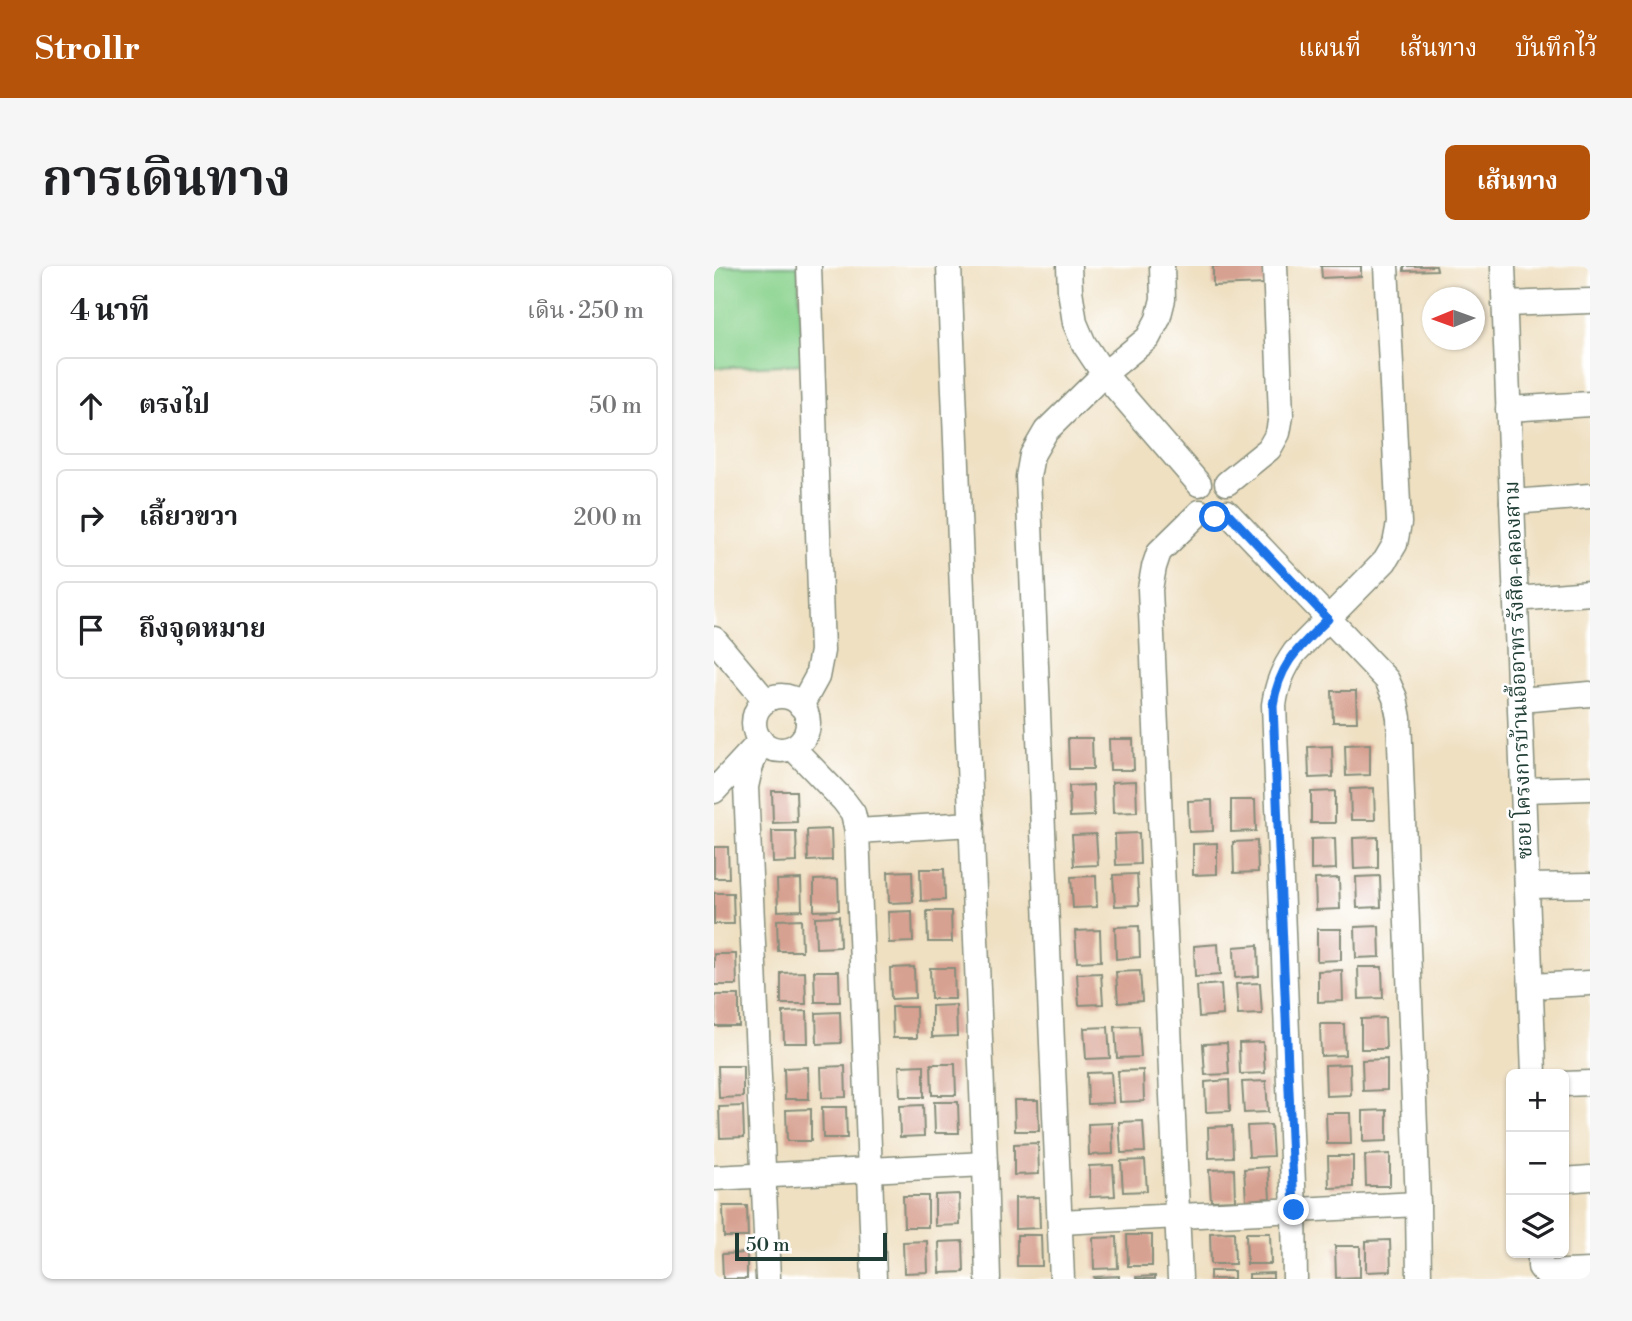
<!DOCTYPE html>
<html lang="th">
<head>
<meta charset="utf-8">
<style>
	body { margin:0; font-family:"Libre Bodoni","Noto Serif Thai",serif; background:#f6f6f6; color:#202124 }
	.controls { position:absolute; right:21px; bottom:21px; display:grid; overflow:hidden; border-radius:10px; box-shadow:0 2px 5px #0004 }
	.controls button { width:63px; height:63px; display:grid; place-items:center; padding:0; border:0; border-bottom:2px solid #e0e0e0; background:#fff; color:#202124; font:35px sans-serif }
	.compass { position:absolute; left:708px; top:21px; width:63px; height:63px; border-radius:50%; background:#fff; box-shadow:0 2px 5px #0004; rotate:269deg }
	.scale { position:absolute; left:21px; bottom:18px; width:152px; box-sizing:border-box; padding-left:7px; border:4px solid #1f3d34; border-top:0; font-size:19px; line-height:24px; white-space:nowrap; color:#1f3d34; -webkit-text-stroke:5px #fff; paint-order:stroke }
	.stop { position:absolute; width:21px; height:21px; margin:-16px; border:5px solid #1a73e8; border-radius:50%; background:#fff }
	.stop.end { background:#1a73e8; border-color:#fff; box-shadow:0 2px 7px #0008 }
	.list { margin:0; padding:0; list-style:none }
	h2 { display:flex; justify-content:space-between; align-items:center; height:91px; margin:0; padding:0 28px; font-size:30px }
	h2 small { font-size:23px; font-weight:400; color:#757577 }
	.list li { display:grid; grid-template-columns:46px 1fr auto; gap:21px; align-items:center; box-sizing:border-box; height:98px; margin:0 14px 14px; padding:0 14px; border:2px solid #e0e0e0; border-radius:10px }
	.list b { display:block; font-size:26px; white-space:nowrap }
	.list em { font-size:23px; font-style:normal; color:#757577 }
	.icon { flex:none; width:38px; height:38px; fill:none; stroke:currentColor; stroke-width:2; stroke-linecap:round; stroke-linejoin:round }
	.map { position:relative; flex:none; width:876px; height:1013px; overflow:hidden; border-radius:10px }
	header { display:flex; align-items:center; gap:42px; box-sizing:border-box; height:98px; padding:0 35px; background:#b45309; color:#fff }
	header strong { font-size:33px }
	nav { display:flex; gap:38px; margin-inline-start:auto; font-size:24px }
	.intro { display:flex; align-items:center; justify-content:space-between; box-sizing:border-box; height:168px; padding:0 42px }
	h1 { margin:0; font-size:49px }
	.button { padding:18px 32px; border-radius:10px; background:#b45309; color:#fff; font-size:24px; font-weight:700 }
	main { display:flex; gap:42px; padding:0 42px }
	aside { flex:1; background:#fff; border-radius:10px; box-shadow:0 2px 5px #0004 }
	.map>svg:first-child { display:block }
	.green { fill:#8ad38e; stroke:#548861; stroke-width:2 }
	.building { fill:#d7a191 }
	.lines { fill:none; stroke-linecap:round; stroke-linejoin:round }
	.minor-casing { stroke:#878e7b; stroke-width:27 }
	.minor { stroke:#fff; stroke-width:24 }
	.route { stroke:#1a73e8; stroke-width:9 }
	.labels { text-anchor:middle; stroke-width:5; stroke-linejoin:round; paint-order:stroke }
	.street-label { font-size:21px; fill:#1f3d34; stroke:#fff }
</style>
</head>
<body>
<header>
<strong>Strollr</strong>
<nav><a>แผนที่</a><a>เส้นทาง</a><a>บันทึกไว้</a></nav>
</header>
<div class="intro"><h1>การเดินทาง</h1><a class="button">เส้นทาง</a></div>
<main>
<aside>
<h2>4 นาที<small>เดิน · 250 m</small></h2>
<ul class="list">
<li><svg class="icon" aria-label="ahead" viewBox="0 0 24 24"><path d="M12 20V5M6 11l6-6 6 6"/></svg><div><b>ตรงไป</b></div><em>50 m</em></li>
<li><svg class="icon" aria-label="right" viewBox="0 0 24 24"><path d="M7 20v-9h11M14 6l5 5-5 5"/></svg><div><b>เลี้ยวขวา</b></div><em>200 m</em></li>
<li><svg class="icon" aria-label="arrive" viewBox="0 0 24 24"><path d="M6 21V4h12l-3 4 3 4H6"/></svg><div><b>ถึงจุดหมาย</b></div></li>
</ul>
</aside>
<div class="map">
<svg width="876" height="1013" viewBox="0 0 876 1013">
	<rect width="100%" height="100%" fill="#fff"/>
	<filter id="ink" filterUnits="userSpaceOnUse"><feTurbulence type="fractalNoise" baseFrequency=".0143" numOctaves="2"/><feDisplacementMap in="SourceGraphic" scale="14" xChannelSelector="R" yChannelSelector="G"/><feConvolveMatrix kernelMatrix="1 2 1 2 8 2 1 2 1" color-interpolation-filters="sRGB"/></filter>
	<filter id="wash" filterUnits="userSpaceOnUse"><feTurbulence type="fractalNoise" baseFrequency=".00686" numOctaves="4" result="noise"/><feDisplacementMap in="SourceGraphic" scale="28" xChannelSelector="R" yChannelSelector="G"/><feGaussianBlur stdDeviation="1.57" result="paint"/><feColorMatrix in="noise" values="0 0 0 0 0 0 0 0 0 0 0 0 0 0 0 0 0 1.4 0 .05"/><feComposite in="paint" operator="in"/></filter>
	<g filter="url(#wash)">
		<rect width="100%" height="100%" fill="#efe0c2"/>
		<path class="green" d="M0,0H84L89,98L0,102Z"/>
		<g id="blocks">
			<g class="building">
				<path d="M499,0H552V18L499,20Z"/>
				<path d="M607,0H647V10L608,12Z"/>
				<path d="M690,0H722L723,4L690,5Z"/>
				<path d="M618,425H642L643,456H619Z"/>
				<path d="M354,472H378L379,503H355Z"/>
				<path d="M395,473H419L420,504H396Z"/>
				<path d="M656,478V509L632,510L631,479Z"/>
				<path d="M618,480L619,511L595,512L594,481Z"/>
				<path d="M422,515L423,546L399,547L398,516Z"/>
				<path d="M379,519L380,550L356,551L355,520Z"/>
				<path d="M660,522L661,554H637L636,523Z"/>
				<path d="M58,525H82L83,556L59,557Z"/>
				<path d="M621,525V557H597V526Z"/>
				<path d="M498,534L499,565L475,566L474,535Z"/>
				<path d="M517,534H541L542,565L517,566Z"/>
				<path d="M117,563L118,594L94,595L93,564Z"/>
				<path d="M58,565H82L83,596L59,597Z"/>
				<path d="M425,567L426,598L402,599L401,568Z"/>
				<path d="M382,568L384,599L360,600L358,569Z"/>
				<path d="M664,571V602L640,603L639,572Z"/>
				<path d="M621,572L622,603L597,604V573Z"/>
				<path d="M543,575L544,606L520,607L519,576Z"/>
				<path d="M503,577V608L479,609V578Z"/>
				<path d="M0,581H14L15,612H0Z"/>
				<path d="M206,603H230L231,634L207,635Z"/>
				<path d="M198,605L199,636L175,637L174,606Z"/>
				<path d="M423,608L425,639L401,640L399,609Z"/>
				<path d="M382,610L383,641L359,642L357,611Z"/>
				<path d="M666,610L667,641L643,642L642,611Z"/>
				<path d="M625,612L626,643L602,644L601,613Z"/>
				<path d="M87,613L88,644L64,645L63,614Z"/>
				<path d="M124,613L125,644L100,645V614Z"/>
				<path d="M0,627H19L20,658H0Z"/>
				<path d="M198,645L199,676L175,677L174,646Z"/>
				<path d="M213,645H237L238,676H214Z"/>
				<path d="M125,650L126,681L102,682L101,651Z"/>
				<path d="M87,653L88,685H64L63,654Z"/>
				<path d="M425,660L426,691L402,693L401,661Z"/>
				<path d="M665,660L666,691L642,692L641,661Z"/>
				<path d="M603,663H627V694L603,695Z"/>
				<path d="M386,664L387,695L363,696L361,665Z"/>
				<path d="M504,678L506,709L481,711L480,680Z"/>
				<path d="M544,679L545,710L521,712L520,681Z"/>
				<path d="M0,688H22L23,719H0Z"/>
				<path d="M200,701L201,732L177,733L176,702Z"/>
				<path d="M644,701H668L669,732L645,733Z"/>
				<path d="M216,702H240L241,733H217Z"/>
				<path d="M628,704L629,735L604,736V705Z"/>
				<path d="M100,705H125L126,736H101Z"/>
				<path d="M426,705L428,735L404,737L402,706Z"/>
				<path d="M91,706L92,738H67V707Z"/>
				<path d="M387,707L389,738L365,739L363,708Z"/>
				<path d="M546,717L548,748L524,749L522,718Z"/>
				<path d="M507,718L509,749L485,751L483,720Z"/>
				<rect x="1" y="729" width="24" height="31"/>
				<path d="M242,739L243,770L218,771V740Z"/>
				<path d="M178,741H202L203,772H179Z"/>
				<path d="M93,745L94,777H70L69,746Z"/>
				<path d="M126,746L127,777L103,778L102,747Z"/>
				<path d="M671,752L672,783H647V753Z"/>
				<path d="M606,758H630L631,789L607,790Z"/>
				<path d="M425,760L427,791L403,792L401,761Z"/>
				<path d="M394,761L396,792L372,793L370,762Z"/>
				<path d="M549,776L551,807L526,808L525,777Z"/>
				<path d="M513,777L515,808L491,809L489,778Z"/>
				<path d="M673,793V824L649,825L648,794Z"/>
				<path d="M217,798H241L242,829H218Z"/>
				<path d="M636,798L637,829L612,830L611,799Z"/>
				<path d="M210,799V831H186L185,800Z"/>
				<path d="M4,800H29V831L5,832Z"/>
				<path d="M131,800L132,831L108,832L107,801Z"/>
				<path d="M94,801L95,833H71L70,802Z"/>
				<path d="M429,804L430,835L406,836L404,805Z"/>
				<path d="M397,806L399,837L374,838L373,807Z"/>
				<path d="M515,814L516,845L492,846L491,816Z"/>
				<path d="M552,815L554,846L530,847L528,816Z"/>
				<path d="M300,834H324L325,865H301Z"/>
				<path d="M220,836H244L245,867H221Z"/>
				<path d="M209,839L210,870L186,871L185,840Z"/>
				<path d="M29,840L30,871L6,872L5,841Z"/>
				<path d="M108,841H132L133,872H109Z"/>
				<path d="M97,843V875H73L72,844Z"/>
				<path d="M673,844V875L649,876V845Z"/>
				<path d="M612,847H636L637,878H613Z"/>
				<path d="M429,855L431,886L407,887L405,856Z"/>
				<path d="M398,857L399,888L375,889L374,858Z"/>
				<path d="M557,859L559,890L535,891L533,860Z"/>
				<path d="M518,860L519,891L495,892L494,861Z"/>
				<path d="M324,877L325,908L300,909V878Z"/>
				<path d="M676,888V920H652L651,889Z"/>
				<path d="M614,890H639V921L615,922Z"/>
				<path d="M431,894L433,925L409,926L407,895Z"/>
				<path d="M399,899L401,930L376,931L375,900Z"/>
				<path d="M554,901L556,932L532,934L530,903Z"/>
				<path d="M520,903L521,934L497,935L495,904Z"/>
				<path d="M245,928L246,959L221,960V929Z"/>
				<path d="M189,930H214V961H190Z"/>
				<path d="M325,931L326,962L301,963V932Z"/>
				<path d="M9,940H33L34,971H10Z"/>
				<path d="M520,966L521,998H497L496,967Z"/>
				<path d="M532,967H556L557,998H533Z"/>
				<path d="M303,969H327L328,1000H303Z"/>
				<path d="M413,969H438V1000H414Z"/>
				<path d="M403,971L404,1002L380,1003L379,972Z"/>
				<path d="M676,974L677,1005L652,1006V975Z"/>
				<path d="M213,975L214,1006L190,1007L189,976Z"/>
				<path d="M249,975L250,1006L226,1007L225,976Z"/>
				<path d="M621,980H646V1011L622,1012Z"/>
				<path d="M33,987V1013H9L8,988Z"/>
				<rect x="496" y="1005" width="24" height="8"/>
				<path d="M559,1007V1013H535V1008Z"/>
				<path d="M405,1010V1013H381L380,1011Z"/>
				<path d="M441,1010V1013H422V1011Z"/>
			</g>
		</g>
	</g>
	<g filter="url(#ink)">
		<use href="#blocks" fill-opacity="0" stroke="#878e7b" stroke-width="2"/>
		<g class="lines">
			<defs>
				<g id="minor">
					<path d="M235,0L271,898L274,1013"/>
					<path d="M355,0L356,24L361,57L370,78L390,108L485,218"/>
					<path d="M789,0L820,808"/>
					<path d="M790,38L876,35"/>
					<path d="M794,143L876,138"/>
					<path d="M513,217L555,183L564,167L567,150L561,0"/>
					<path d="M798,236L876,230"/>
					<path d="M513,246L673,414L681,432L685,452L704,938L705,1013"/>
					<path d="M802,333L876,327"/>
					<path d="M0,373L52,435"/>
					<circle cx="67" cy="457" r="27"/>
					<path d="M806,434L876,428"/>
					<path d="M87,440L103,411L108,385L95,0"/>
					<path d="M46,474L36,503L32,521L54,1013"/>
					<path d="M79,482L130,535L139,547L143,565L160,1013"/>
					<path d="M809,524L876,522"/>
					<path d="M0,525L40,482"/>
					<path d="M143,565L258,558"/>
					<path d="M813,620L876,619"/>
					<path d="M817,720L876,717"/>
					<path d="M850,818L876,817"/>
					<path d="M0,912L271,898"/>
					<path d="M850,914L876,912"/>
					<path d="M346,956L704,938"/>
					<path d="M826,987V1001L831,1007L876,1005"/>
					<path d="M348,1013L314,211L318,189L332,165L390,108L434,72L444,53L449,33L448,0"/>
					<path d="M466,1013L436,323L440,301L445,286L486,246"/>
					<path d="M581,1013L580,944L560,439C563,418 569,403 581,386L671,295L681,278L685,257L672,0"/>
				</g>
			</defs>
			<use href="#minor" class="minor-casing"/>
			<use href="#minor" class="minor"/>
		</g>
	</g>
	<g class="lines" filter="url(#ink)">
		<path class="route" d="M501,251L513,246L614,353C585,382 566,396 559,439L580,944"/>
	</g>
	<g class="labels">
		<g class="street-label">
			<text transform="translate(804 404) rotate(-92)" y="7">ซอย โครงการบ้านเอื้ออาทร รังสิต-คลองสาม</text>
		</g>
	</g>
</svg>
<div class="controls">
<button>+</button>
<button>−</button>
<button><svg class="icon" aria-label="layers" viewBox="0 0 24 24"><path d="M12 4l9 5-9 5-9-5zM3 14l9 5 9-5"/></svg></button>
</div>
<svg class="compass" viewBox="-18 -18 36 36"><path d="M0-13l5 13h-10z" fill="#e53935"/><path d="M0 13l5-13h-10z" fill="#757577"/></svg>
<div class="scale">50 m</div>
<div class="stop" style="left:501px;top:251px"></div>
<div class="stop end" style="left:580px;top:944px"></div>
</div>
</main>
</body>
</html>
